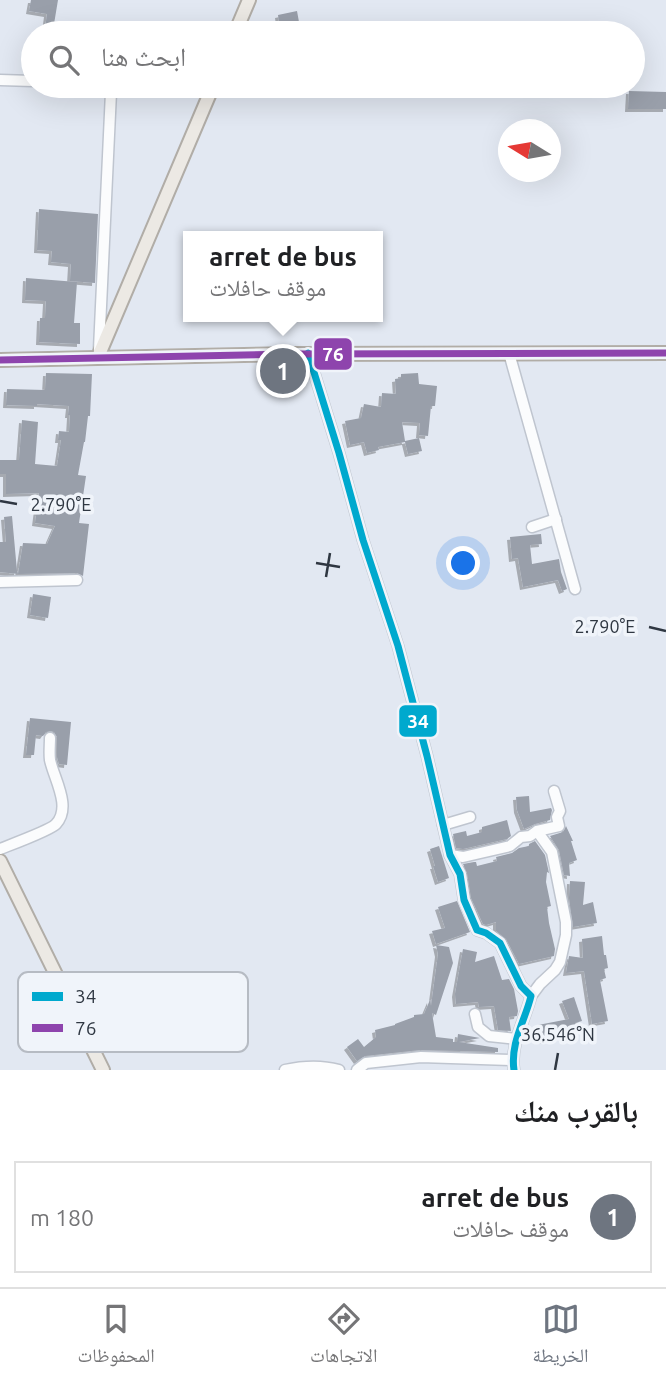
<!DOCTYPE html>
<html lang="ar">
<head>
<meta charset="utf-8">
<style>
	body { margin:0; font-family:Ubuntu,"Noto Naskh Arabic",sans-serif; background:#f6f6f6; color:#202124; direction:rtl }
	.compass { position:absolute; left:498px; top:119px; width:63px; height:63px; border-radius:50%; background:#fff; box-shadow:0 7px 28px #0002; rotate:281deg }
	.you { position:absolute; left:464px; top:564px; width:24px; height:24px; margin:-18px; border:5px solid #fff; border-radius:50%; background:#1a73e8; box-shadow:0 0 0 10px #1a73e833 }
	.badge { display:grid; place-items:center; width:46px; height:46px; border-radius:50%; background:#6e7580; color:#fff; font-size:23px; font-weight:700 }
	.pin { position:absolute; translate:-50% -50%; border:4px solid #fff; box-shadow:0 2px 7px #0006 }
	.popup { position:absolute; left:183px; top:231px; width:200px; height:91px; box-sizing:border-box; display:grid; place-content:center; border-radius:0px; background:#fff; filter:drop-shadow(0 2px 5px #0005); font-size:23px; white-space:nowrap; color:#757577 }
	.popup b { font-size:26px; color:#202124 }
	.popup::after { content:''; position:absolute; left:50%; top:100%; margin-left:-14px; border:14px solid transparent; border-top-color:#fff }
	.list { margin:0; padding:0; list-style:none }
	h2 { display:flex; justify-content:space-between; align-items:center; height:91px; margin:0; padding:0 28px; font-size:30px }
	h2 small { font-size:23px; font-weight:400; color:#757577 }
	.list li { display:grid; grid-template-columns:46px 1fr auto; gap:21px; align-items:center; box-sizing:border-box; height:112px; margin:0 14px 14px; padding:0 14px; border:2px solid #e0e0e0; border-radius:0px }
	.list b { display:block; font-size:26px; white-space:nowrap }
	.list p { margin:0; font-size:23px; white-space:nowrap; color:#757577 }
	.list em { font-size:23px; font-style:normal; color:#757577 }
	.icon { flex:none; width:38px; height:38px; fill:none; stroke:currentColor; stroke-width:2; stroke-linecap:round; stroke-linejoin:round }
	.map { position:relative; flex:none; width:666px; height:1070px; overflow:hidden; direction:ltr }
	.search { position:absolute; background:#fff; box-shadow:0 7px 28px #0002; left:21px; right:21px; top:21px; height:77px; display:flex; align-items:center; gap:18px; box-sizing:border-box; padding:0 24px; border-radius:38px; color:#757577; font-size:26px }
	.sheet { height:217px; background:#fff }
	nav { display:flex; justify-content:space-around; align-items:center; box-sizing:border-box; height:98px; border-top:2px solid #e0e0e0; background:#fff; font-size:19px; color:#757577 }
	nav a { display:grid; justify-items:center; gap:4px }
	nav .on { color:#6e7580 }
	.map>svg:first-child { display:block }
	.building { fill:#999faa; filter:url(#shadow) }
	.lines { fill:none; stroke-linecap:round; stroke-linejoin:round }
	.minor-casing { stroke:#bfc5cf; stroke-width:13 }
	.major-casing { stroke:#b1ada7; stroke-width:16 }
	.minor { stroke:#fbfcfd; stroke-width:10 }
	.major { stroke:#ece9e4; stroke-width:12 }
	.bus-1-casing { stroke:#f0f4fa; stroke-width:12 }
	.bus-2-casing { stroke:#f0f4fa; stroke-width:12 }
	.bus-1 { stroke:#00a9ce; stroke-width:7 }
	.bus-2 { stroke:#8e44ad; stroke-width:7 }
	.ticks { fill:none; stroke:#2f3742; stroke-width:2.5 }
	.key { fill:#f0f4fa; stroke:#b6bbc3; stroke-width:2 }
	.key-label { font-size:19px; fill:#2f3742 }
	.ticks-label { font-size:18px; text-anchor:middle; fill:#2f3742; stroke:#f0f4fa; stroke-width:7; stroke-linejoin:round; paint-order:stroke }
	.line-badge { stroke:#f0f4fa; stroke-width:2.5 }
	.badge-label { font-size:19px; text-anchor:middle; font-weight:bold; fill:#fff }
</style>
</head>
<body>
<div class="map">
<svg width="666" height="1070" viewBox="0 0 666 1070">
	<defs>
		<filter id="shadow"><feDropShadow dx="-3" dy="3" stdDeviation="0" flood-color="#0004"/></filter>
	</defs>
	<rect width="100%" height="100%" fill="#e2e8f2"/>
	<g class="building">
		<path d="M31,0H58L53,30L45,29L47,14L29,11Z"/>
		<path d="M297,11L301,33H290V28L280,30L278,15Z"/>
		<path d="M629,91L666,92V109H628Z"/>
		<path d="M39,209L98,214L95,283L70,281L71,264L51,262L52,251L37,250Z"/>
		<path d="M26,278L77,282L74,323H80V344L39,342L40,318H45L46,301L25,300Z"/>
		<path d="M46,373L92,374L90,416H88L85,442H84L78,475L86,476L79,523L89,524L83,576L77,573L18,574L23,543L47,544L55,526L35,523L39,493L6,494V474H0V460H19L22,420L38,422L35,464L57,466L61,440H58L59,431L69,432L70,415H68L69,406L37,404V406L6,405L7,389L45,390Z"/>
		<path d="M418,373L419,384L437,386L435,406H431L428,436L419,435L420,423L402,422L405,441L419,438L422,451L408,454L405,442L378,447L379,450L367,453L364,442L350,445L345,421L361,418L364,404L381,407L382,393L396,394L395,379L401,378V374Z"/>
		<path d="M12,516L17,571L18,574L0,572V542H6L4,517Z"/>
		<path d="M541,534L542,544L530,545L532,564L559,559L561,572L567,589L562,591L558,580L523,587L518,558L512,559L510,537Z"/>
		<path d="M33,594L51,597L48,618L30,615Z"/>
		<path d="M30,718L71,722L67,765L59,764L57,757V737L54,732L51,731L46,732L43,736L36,735L34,755H26Z"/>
		<path d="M529,796L530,812L551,808L552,810L550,820L535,824L524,829L517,810L516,797Z"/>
		<path d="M507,820L511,836L507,839L463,849L456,848L453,834L466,831L467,836L482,832V827Z"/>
		<path d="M566,826L573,841H571L577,860L569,863L570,876L564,875L559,850L550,836L563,832Z"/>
		<path d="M535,841L545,855L549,873L547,872L546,882L551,906L547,907L549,923L555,949L554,956L519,964L506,939L496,931V922L486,925L483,924L471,898L467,873L463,864L474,862H476L477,866L497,861L496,857L512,853L519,848L529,846V844Z"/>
		<path d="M439,846L449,878L438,882L433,866H435L430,849Z"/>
		<path d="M570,881L585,882L583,905L593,902L597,923L573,927L569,898Z"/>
		<path d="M457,901L470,932L436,944L432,931L445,928L438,907Z"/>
		<path d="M602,936L604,955H606L608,968L604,969L606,978L600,980L608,1021L592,1024L584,971L566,973L569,956L583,958L582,939Z"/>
		<path d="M436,945L449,947L453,963L436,1015L432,1013L436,1037L453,1039V1042H457L458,1034L480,1038L459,1042L498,1048V1052L420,1050L365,1056L357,1061L347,1047L358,1039L364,1047L376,1037L375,1030L395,1025V1024L414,1017V1015L424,1014L430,1000L431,1006L438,954Z"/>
		<path d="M463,949L477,952L475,962L494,956L502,980L509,979L514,989L518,1011L517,1016L509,1017L511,1031L498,1030L494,1006L479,1007L478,1002L456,1004L455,994Z"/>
		<path d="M574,997L582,1021L575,1023L577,1034L541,1041L538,1025L569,1019L562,1001Z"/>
	</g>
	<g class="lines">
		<defs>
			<g id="minor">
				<path d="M0,80L33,81"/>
				<path d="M99,349L111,92L105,86"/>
				<path d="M308,353L339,453L363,540L398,646L427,756L450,855L460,874L464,900L477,930L486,933L500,943L521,986L531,996C525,1021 510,1043 514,1070"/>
				<path d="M509,353L575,589"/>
				<path d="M532,527L556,519"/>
				<path d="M0,582L77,580"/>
				<path d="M443,825L470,817"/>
				<path d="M0,849C10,845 51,830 56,824C72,807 54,779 50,760C49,753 50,745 50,738"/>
				<path d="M450,855L463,857L510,846L521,837L530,836L537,831"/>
				<path d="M531,996L540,984L555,970L560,962L566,935V922L552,852L537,831L559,826L557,817L560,811L554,791"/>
				<path d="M475,1014L478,1027L489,1036L516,1039"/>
				<path d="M285,1070C303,1066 321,1065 339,1070"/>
				<path d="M357,1070L366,1063L421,1057L513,1060"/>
			</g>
			<g id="major">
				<path d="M235,33L249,0"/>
				<path d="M98,357L213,86"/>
				<path d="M0,360L297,354L666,353"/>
				<path d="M0,861L103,1070"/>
			</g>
		</defs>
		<use href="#minor" class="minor-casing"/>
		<use href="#major" class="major-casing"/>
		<use href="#minor" class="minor"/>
		<use href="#major" class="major"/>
		<defs>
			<path id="bus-1" d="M308,353L339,453L363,540L398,646L427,756L450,855L460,874L464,900L477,930L486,933L500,943L521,986L531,996C525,1021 510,1043 514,1070"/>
			<path id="bus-2" d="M0,360L297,354L666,353"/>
		</defs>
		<use href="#bus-1" class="bus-1-casing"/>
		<use href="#bus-2" class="bus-2-casing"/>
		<use href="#bus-1" class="bus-1"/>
		<use href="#bus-2" class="bus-2"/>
	</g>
	<path class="ticks" d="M0,501L17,504M316,563L340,567M326,577L330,553M649,627L666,631M555,1070L558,1053"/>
	<rect x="18" y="972" width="230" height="80" rx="10" class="key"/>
	<rect x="32" y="992" width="31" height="9" fill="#00a9ce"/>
	<rect x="32" y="1024" width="31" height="8" fill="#8e44ad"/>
	<g class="key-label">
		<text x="75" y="1003">34</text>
		<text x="75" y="1035">76</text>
	</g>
	<g class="ticks-label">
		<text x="61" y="511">2.790°E</text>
		<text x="605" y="633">2.790°E</text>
		<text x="558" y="1041">36.546°N</text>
	</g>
	<g class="line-badge">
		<rect x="313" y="337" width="40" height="34" rx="7" fill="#8e44ad"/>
		<rect x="398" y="704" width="40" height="34" rx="7" fill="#00a9ce"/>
	</g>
	<g class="badge-label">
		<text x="333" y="361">76</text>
		<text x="418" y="728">34</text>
	</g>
</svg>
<svg class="compass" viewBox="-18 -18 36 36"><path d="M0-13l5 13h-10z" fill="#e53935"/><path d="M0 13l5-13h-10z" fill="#757577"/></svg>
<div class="you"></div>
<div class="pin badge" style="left:283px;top:371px">1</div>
<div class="popup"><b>arret de bus</b>موقف حافلات</div>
<div class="search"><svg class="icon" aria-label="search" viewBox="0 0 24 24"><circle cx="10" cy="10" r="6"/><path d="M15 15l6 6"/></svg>ابحث هنا</div>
</div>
<section class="sheet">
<h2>بالقرب منك<small></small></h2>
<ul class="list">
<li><span class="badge">1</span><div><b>arret de bus</b><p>موقف حافلات</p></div><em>180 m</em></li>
</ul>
</section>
<nav>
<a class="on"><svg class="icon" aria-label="map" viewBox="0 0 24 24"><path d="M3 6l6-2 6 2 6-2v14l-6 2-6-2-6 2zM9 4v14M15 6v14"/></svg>الخريطة</a>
<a><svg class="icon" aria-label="directions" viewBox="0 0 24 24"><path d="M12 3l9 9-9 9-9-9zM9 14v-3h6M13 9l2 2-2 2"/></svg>الاتجاهات</a>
<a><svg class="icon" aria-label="saved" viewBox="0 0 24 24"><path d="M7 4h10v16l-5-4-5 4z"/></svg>المحفوظات</a>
</nav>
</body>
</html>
